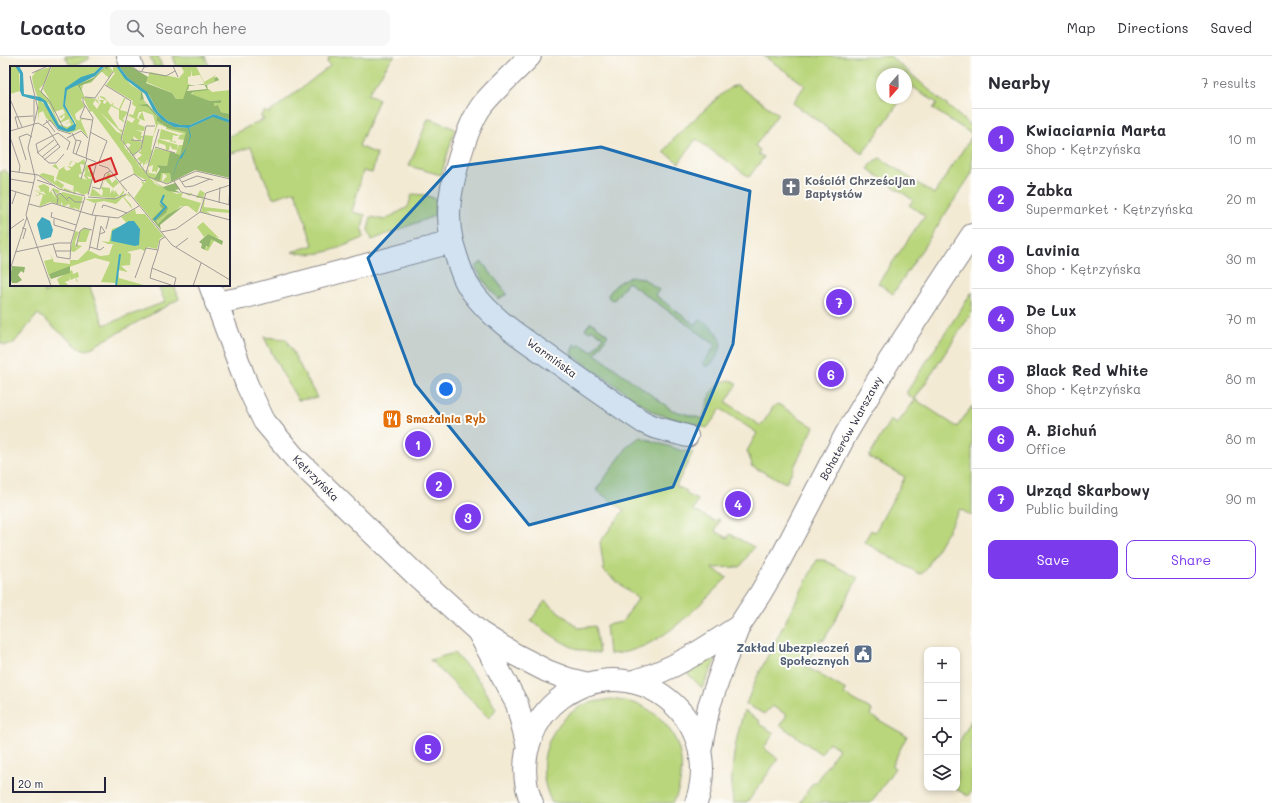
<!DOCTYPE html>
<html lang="en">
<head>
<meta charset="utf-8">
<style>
	body { margin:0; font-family:Mali,sans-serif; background:#f7f7f7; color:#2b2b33 }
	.controls { position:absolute; right:12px; bottom:12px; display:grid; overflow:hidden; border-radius:8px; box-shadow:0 2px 6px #0003 }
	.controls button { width:36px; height:36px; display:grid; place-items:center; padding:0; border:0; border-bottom:1px solid #e1e1e2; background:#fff; color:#2b2b33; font:20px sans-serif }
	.compass { position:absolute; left:876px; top:12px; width:36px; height:36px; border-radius:50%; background:#fff; box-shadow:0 2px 6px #0003; rotate:200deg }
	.scale { position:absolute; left:12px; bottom:10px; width:94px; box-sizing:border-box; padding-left:4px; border:2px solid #22223b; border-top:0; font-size:11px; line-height:14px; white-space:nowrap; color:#22223b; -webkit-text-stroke:3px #fdfcf7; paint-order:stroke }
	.you { position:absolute; left:446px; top:333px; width:14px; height:14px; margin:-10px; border:3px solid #fff; border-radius:50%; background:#1a73e8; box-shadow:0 0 0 6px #1a73e833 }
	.badge { display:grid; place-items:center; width:26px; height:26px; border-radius:50%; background:#7c3aed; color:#fff; font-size:13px; font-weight:700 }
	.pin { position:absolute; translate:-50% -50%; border:2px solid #fff; box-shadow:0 1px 4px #0006 }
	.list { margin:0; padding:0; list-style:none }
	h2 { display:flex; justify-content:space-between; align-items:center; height:52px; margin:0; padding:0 16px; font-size:17px }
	h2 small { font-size:13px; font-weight:400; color:#7c7c81 }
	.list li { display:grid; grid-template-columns:26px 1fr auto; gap:12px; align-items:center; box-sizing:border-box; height:60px; padding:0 16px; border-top:1px solid #e1e1e2 }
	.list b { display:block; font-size:15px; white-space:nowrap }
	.list p { margin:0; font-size:13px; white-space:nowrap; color:#7c7c81 }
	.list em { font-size:13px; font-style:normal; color:#7c7c81 }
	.actions { display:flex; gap:8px; padding:12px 16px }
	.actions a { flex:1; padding:9px 0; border:1px solid #7c3aed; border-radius:8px; text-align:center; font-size:14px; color:#7c3aed }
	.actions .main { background:#7c3aed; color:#fff }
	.icon { flex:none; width:22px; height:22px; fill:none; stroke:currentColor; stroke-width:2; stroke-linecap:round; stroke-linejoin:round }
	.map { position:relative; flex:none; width:972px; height:747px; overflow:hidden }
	header { display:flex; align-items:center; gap:24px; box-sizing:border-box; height:56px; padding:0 20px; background:#fff; border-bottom:1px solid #e1e1e2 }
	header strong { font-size:19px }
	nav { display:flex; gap:22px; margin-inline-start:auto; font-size:14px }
	.search { width:280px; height:36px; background:#f7f7f7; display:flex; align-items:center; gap:10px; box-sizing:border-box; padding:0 14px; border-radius:8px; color:#7c7c81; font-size:15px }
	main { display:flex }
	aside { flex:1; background:#fff }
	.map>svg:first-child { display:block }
	.green { fill:#b9d67c; stroke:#6e7c5c }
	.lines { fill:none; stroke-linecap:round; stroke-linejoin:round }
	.minor-casing { stroke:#8a8688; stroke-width:24 }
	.minor { stroke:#fff; stroke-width:22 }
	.marked { fill:#1f6fb2; fill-opacity:0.2; stroke:#1f6fb2; stroke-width:3; stroke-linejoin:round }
	.labels { text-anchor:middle; stroke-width:4; stroke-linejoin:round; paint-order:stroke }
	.worship-label { font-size:11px; font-weight:bold; fill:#5b616d; stroke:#fdfcf7; text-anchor:start }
	.street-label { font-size:11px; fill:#22223b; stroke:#fdfcf7 }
	.food-label { font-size:11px; font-weight:bold; fill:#c56008; stroke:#fdfcf7; text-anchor:start }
	.service-label { font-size:11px; font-weight:bold; fill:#4e5e75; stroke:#fdfcf7; text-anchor:end }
	.inset-river { fill:none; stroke:#3fa8bf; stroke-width:2 }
	.inset-road { fill:none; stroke:#9f9a97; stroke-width:1 }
	.view { fill:#d62828; fill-opacity:0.15; stroke:#d62828; stroke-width:2 }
	.inset-edge { fill:none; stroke:#22223b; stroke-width:2 }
</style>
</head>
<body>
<header>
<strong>Locato</strong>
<div class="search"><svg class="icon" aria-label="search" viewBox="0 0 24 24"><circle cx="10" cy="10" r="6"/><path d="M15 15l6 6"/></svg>Search here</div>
<nav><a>Map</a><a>Directions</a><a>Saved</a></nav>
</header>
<main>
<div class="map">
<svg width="972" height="747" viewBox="0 0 972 747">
	<rect width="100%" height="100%" fill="#fdfcf7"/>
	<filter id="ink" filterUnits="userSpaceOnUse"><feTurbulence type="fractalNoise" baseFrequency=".025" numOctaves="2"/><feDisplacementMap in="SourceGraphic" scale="8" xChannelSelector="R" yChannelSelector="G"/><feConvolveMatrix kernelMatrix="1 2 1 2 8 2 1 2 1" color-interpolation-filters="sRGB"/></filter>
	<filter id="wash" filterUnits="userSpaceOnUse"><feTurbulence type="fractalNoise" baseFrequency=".012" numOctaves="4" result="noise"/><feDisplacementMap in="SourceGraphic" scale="16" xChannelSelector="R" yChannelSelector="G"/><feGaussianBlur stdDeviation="0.9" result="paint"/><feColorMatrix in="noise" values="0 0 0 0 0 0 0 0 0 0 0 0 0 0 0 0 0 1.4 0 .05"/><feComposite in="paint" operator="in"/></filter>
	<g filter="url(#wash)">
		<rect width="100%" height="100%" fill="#f3ead4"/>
		<g class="green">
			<path d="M65,0H88L89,3L72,10L71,8H69Z"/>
			<path d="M150,0H158L162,11H154Z"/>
			<path d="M173,0H205L209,11H177Z"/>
			<path d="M330,0H395L390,5L368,38L379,43L359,90L377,98L372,117L363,115L352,156L365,159L362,173L364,182C337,192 322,202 292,196L313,189L295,135L273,142L251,91L229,98V80L264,63L260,60L265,55L269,57L330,10L327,6Z"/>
			<path d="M764,0H890L972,71V78L933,53L937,47L910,29L906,35V18H882V42H902L873,84L869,88L862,97L793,47L805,29Z"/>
			<path d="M737,29L778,58L755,90L760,94L758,98L764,101L749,121L696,83L679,107L664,96L675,81L722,38L731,31Z"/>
			<path d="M428,63L434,64L455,73L441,119L409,110Z"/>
			<path d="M972,80V117L893,238L878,227L925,160L909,149L913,144L868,113L874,105L880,102L934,138Z"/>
			<path d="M4,114L11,119V229H42L45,237L63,229H89L104,269L165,246L158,229H174L179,243L87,294L79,292L38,258L13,288L4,289L0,286V116Z"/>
			<path d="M412,138L425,139L436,143L434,160L372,184L368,174L371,161L384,164L408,151Z"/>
			<path d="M482,206L507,238L498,243L484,225L475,211Z"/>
			<path d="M636,221L644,223L659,234L655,239L695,269L700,263C715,273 729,283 715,303C712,307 710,310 706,311L703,307L716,289L628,226L615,243L613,244L609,242L608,239C616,228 622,221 636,221Z"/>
			<path d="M972,236V256L915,343L957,371L972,350V460L960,453L925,515L921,518L918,517L864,486L871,474L875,476L905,421L869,401L890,364L897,368L915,344L906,337Z"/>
			<path d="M591,266L608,279L595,298L672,354L703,363C706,354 708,343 712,336C717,328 728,320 736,327V330L726,346L761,370L774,350L778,348L814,371L786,427L751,410L752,408L747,395L757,377L721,353L707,372L655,357L571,298L574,288L578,291L580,288L592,296L603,281L591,273L589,276L585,273Z"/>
			<path d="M264,281L286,283L317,342L298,344L281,315Z"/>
			<path d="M640,381L683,395L693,396L676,430L687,435L686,438L698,444L693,454L716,466L717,463L720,464L715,475L728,482L730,478L754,491L740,511L712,512L727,522C694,553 658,597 609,598L606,569L622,566L638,543L604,515L600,486L624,454L596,434L629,389Z"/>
			<path d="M817,504H824L858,522L824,584L821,583L805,610L846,634L844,638L872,654L870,659L907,680L892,709V710L895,712L871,747H799L813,727H815L839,693L829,686L821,698L780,669L787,659L772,650L764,658L746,648L756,623Z"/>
			<path d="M545,545L579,572L595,570L599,597C573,597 551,579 531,564Z"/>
			<path d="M723,589L702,632L687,617Z"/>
			<path d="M454,597L481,627L496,653L489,662L430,604Z"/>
			<path d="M611,643C623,645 634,646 644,651C680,670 691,712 673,747H552C534,713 545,672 578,652C588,646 600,645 611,643Z"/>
			<path d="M744,655L760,665L759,668L774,677L764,692L778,703L747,747H733C729,716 735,685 744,655Z"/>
			<path d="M972,663V735L968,740L954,732H957V690Z"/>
		</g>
	</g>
	<g filter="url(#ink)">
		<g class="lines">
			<defs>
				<g id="minor">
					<path d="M128,0L132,11"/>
					<path d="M452,186C457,202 461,220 471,234C493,265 527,285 558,307C586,327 614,347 643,366L654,371L687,380"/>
					<path d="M210,229L247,329L264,365L295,402L416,519L479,576L514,598L547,615L568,623L588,628"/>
					<path d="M216,247L242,242L452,186C450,177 449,168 449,159C449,131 466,70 483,48C497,31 515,16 530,0"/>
					<path d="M479,577L517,648L528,691"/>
					<path d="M631,626C673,614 703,594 739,570"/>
					<path d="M700,696L709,650L723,610L739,570L760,538L780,504L846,378L889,305L972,179"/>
					<path d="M532,747C523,727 523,702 531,682C537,665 548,651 562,641C636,590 726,663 696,747"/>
				</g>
			</defs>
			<use href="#minor" class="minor-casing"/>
			<use href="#minor" class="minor"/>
		</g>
	</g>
	<path class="marked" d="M601,91L750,135L733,288L673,431L529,469L415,328L368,202L452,111Z"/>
	<defs>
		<symbol id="church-square" viewBox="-11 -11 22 22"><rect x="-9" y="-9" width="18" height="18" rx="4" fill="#6b7280" stroke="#fdfcf7"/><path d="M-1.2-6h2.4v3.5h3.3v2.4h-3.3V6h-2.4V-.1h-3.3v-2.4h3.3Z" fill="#fff"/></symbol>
		<symbol id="restaurant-square" viewBox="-11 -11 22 22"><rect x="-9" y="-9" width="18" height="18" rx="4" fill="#e8710a" stroke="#fdfcf7"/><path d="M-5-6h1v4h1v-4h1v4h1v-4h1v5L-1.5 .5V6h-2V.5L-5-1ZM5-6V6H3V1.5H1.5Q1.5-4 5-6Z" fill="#fff"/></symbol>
		<symbol id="civic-square" viewBox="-11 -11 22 22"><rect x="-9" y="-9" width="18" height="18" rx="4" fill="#5c6f8a" stroke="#fdfcf7"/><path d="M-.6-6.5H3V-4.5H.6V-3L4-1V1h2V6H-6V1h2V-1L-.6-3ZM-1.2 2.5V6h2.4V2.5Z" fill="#fff"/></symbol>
	</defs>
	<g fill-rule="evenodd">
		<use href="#church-square" x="780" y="120" width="22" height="22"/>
		<use href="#restaurant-square" x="381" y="352" width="22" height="22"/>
		<use href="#civic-square" x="852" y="587" width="22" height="22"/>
	</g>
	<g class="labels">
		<g class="worship-label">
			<text x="805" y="129">Kościół Chrześcijan<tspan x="805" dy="13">Baptystów</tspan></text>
		</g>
		<g class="street-label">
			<text transform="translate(552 302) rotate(36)" y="4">Warmińska</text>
			<text transform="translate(851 372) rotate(-61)" y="4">Bohaterów Warszawy</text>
			<text transform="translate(316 422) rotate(45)" y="4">Kętrzyńska</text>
		</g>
		<g class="food-label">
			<text x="406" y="367">Smażalnia Ryb</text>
		</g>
		<g class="service-label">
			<text x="849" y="596">Zakład Ubezpieczeń<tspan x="849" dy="13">Społecznych</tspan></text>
		</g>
	</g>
	<g transform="translate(10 10)">
		<rect width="220" height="220" fill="#f3ead4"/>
		<path d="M0,0H5L9,6L10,25L0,28ZM42,0H51L62,15L51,0H91L84,7L58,20L53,39L64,57L59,64L49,60L39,38L27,30L23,18L22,11L26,5L41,1L35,17L29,23L40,34L33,23ZM53,43L55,47L49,51L52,52L54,48L55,51L51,55L47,52L50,57L59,53L60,55L55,58L60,56L61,59L57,61L49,58L44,46ZM99,0L103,5V0H106L120,18L131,26L130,35L133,33L137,39H129L138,41L147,51V55L156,61L148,58L143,71L141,84H143L138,98V94L137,98H136L137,93L135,98L133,100V96L130,99L132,102L134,100L133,102L135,105L137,103L136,105H135L130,101L123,91L128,87L124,91L128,97L131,96L127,93L132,89L128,86L131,85L134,69L143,70L146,60L143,49L132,45L135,55L128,52L132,46H129L127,52L130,54L128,58L135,61L134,65L125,64L132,66L131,70H133L132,75V71L130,75L123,70L124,74H121L132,76L131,82L126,87L123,85L126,87L123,89L120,88L119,82L118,85L117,83L121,79L118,77L114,79L112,72L117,54L122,57L125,53L119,50L118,52L119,48L123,49L126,41L122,38L119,47L123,35L96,19L105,7L102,6L99,12L91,5L81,17L73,18L72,24L70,21L73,17L82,15L92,4ZM171,0H186L194,16L206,9L204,12L205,15L208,13L210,18L208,14L195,19L190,9L182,10V3L181,10L178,11V18L181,19H178L179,24L177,23L173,34L166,33L162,27L136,16L140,6L169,12L174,6ZM83,11L67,20L75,31L86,33L88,35L89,38L85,34L83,38L87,43L91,36L88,33V29L89,34H94L93,37L95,38L97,35L90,31V30L94,31L101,39L103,37L100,35L102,36L104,38L102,39L109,43L114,32L118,34L115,33L110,44L118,46L113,53L115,57L109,53V44L101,40L98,46L109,63L113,64L112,67L91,47L107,66L112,68L111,73L116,83L145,118L167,128L171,127L180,128V127H182L180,130L173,127L171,131L191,137L192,132H186L190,124L195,127L187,147L178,140H171L148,158L146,155L156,147L155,141L150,137L152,144L143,155L124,132L133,119L131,115L135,117L136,114L124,108L122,100L104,75L82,45L80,46L73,31L71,34L75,40L65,48L66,53L69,55L70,53L81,55L72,53L71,55L78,71L70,63L61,67L52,65L36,52L33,45L29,47L28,55V33L39,42L49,62L62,64L66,57L55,39L56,25L59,20ZM199,23L202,26L220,24V48L211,46L208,39L204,40L203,37H208L211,34L200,35L182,29L183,26ZM156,61L176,65V71L170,89H161L157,100L147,99L149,100L144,114L151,107H160L161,116L157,117L152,116L157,110L153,107L152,115L148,116L145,115L139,111L137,107L138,102L139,107L147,108L145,105L142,106L143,99L138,101L145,82L166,87L169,79H173L174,74L168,73L170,69L166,70L165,75L166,70L163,69L162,76L165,75L166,77L159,75L161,74L149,73L151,63L169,69L175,68L156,63ZM148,73L168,79L167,84L162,83L160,79L159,84H156V78L155,83V79L149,77L148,81V74L145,80ZM74,93L75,96V99L70,98L72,108H69V111L77,114L74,110L76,104L73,107L76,99L80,100L78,105L84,106L83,112L77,110L79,113L83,112L78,127L73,129L66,125L65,128H63L64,121L62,126L59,125L61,127L53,124L54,122L62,125L64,120L46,113L49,104L42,100L46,98L49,104L55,100L54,102L57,105L61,103L57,100L62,101L66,97L62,95L60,99H59L61,95L68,97ZM33,107L44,110V116L47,114L54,119L52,123L29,109ZM98,107L101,108L99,112L102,117L106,113L109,117L103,122L95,114L92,121L100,122V128L102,124L103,123L102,126L104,124L105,128V124L109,130L114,124L110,118L114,123V127L108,132L80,130L82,122L92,130L93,125L91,122ZM34,118L39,121V127L43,122L41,121L50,125L47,128L43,124L41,125L46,133L43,125L48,132L47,129L53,126L73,131L69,144L64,141L65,143L58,141L60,140L59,138L55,140L51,139L53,138L51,136V139L40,136L29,141L33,129L30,128L29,130H27L25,128L29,130V127L23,124L36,129L33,125L32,126L25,124L31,125L28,120ZM118,128L120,130V131L117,129L114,131L121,139L122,143L113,131L106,138L94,135L84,137L75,133H98ZM195,129L194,141L220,144V147L196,145L201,148L191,146ZM125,143L126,148H135L154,171L150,172L147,183L138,181L134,185L131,183L117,186L121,188L120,199L111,200L118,206L108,204L109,212L137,220H106V217L91,216L100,196L85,192L39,208L42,220L34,195L42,193L40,187L44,196L60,198V194H68L78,184L90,190L99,189L103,178H98L91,175L99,176L102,163L114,159L116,156L111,151ZM193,156L209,172L202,171L204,175L198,185L195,184L201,172L198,168L194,171L187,161ZM74,162L80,164L76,176H68V179L72,180L64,186L60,185L65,165L69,166L65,176L66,183L70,166ZM62,204L63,208L68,206L69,211L66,212L68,216H67L64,209L65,212L61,214L59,210L60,214L55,216L59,220H50L47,213Z" fill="#b9d67c" fill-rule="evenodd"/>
		<path d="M96,0H99L97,3L102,7L95,2L82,15L70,20L74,30L67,19L83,12ZM109,0L122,1L138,11L136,17L162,27L166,33H173L178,19H196L205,15L204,12L207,11L209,14L197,19L198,24L183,26L181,28L200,35L211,34V37H204V40L208,39L211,46L220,48V54L204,48L180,59H171L158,55L148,46L139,29L118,12ZM194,18L197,23L177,25L179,20ZM120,17L132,26L134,34L148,50L164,61L179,62L204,50L220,57V112L185,104L161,116L160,107H151L150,114L144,113L150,103L147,99L157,100L160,86L170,89L176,66L158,62L147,55L146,60L147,51L138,41L128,39L137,38L133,33L130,35L131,26ZM138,112L153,121L165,117L170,123L165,124L171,127L158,125ZM149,137L158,142L156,147L146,155L148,158L157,149L175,139L150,159L151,164L142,153L152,143ZM198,168L213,175L212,179L201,173L199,181L196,180L195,184L191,182L192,178L189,176ZM2,200L15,201L14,207L11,205L8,209L12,214L7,217H2L0,212ZM60,200V207L41,213L39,208Z" fill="#92b76c" fill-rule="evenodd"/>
		<path d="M5,0H9L13,7L14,28L30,31L36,35L49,59L57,63L64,58L53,40L55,22L71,11L84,7L91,0H95L85,10L57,24L55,39L66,59L65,64L58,66L48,63L33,36L12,30L10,25V8ZM106,0H109L118,12L137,26L148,46L158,55L171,59H180L204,48L220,54V57L203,51L179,62L181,70L177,81L172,92L169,93L161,116L168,94L177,81L180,70L178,62L164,61L152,54L143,44L135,28L115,13ZM32,151L40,155L43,164L41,171L31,174L27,158ZM119,155H124L130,163L129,179L125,180L101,175L102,165Z" fill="#3fa8bf"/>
		<path class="inset-river" d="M144,154L156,141L151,136L154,129M106,220L110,188"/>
		<path class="inset-road" d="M41,0L31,26L39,34L53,61M122,0L128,5L156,10L165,5M163,0L168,11M132,5L134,1L144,0M22,7L38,0M20,10L28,43M95,19L121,35L111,73L139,111L157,118L186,105L220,113M73,31V36L83,52L76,92M75,31L85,32L103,6M0,33L12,61M75,40L70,52L82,54M28,41L18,82L25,111L16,149L41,220M36,54L45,66M24,55V34M33,59L40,54L48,64L61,68M8,62L5,51L23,50M0,65L28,57L38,63L48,78M80,66L97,75L89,96M62,67L66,75L63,87L86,96M0,71L10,100L9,106M57,72L71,65L78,72M66,74L71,75L66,88M121,74L133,75M145,81L165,87M27,87L44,74M54,88L46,97H39L28,87L26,78L48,67L60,76L57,84M122,90L131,83L136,60H145M32,91L48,78M16,94L9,71L17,68L22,71M34,94L50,81L48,78M89,99L98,102L117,125M0,105L28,109L49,123L75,130M136,107L149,63M169,112L175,121L183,120L200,113M0,113L24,117M71,113L77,92M27,114L45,120M164,115L171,126L220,139M109,116L124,108L133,115L136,114M172,116L187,110L203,114M82,121L90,123L95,108L100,105M0,124L20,130M43,124L48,132L47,138M118,126L162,179L220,214M47,129L50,127L58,135M78,129L86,99M78,131L105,133L116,128M56,134L59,131L65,136H73M209,137L210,121M2,138L6,126M19,138L30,141L42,137L82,149L108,152L129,140M219,138L220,116M92,142L93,139L97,140L117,147M42,146L41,151L66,159M190,146L196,127L220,119M190,146L220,154M82,149L86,137M44,153V159L64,165M12,162L16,163L13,173M0,163L14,153M96,163L99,151M151,166L166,163L190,146M90,168L95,166L91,160M43,178L47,191L60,193L61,177L75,131M66,181L70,165L74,162L82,164M80,181L90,184L94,181M166,181L178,172M87,183L91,160M79,184L86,150M45,185H60M5,186L48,177H61M142,202L166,212L164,220L140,212L142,202L148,184L150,174L155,171M0,204L17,151M125,212L136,182L148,184M183,220L191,197"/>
		<path class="view" d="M101,92L107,108L85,116L79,100Z"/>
		<rect width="220" height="220" class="inset-edge"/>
	</g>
</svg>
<div class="controls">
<button>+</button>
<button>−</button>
<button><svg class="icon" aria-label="locate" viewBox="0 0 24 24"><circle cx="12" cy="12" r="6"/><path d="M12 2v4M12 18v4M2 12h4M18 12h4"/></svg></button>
<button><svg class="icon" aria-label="layers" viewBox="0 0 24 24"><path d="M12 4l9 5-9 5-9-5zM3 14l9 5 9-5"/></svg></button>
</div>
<svg class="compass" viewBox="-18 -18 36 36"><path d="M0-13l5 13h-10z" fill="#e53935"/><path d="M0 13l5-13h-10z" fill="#7c7c81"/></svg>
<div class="scale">20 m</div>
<div class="you"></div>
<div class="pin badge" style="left:418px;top:388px">1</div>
<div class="pin badge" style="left:439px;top:429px">2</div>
<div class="pin badge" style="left:468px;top:461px">3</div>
<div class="pin badge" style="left:738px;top:448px">4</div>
<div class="pin badge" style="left:428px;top:692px">5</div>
<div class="pin badge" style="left:831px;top:318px">6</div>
<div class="pin badge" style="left:839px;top:246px">7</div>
</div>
<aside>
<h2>Nearby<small>7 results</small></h2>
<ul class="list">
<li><span class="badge">1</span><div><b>Kwiaciarnia Marta</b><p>Shop · Kętrzyńska</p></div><em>10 m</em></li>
<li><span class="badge">2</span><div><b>Żabka</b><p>Supermarket · Kętrzyńska</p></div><em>20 m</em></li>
<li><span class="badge">3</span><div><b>Lavinia</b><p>Shop · Kętrzyńska</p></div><em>30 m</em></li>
<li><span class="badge">4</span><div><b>De Lux</b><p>Shop</p></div><em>70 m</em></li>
<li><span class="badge">5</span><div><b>Black Red White</b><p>Shop · Kętrzyńska</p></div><em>80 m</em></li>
<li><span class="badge">6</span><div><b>A. Bichuń</b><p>Office</p></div><em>80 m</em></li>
<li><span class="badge">7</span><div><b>Urząd Skarbowy</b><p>Public building</p></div><em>90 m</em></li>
</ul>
<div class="actions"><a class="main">Save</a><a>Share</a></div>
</aside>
</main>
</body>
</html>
